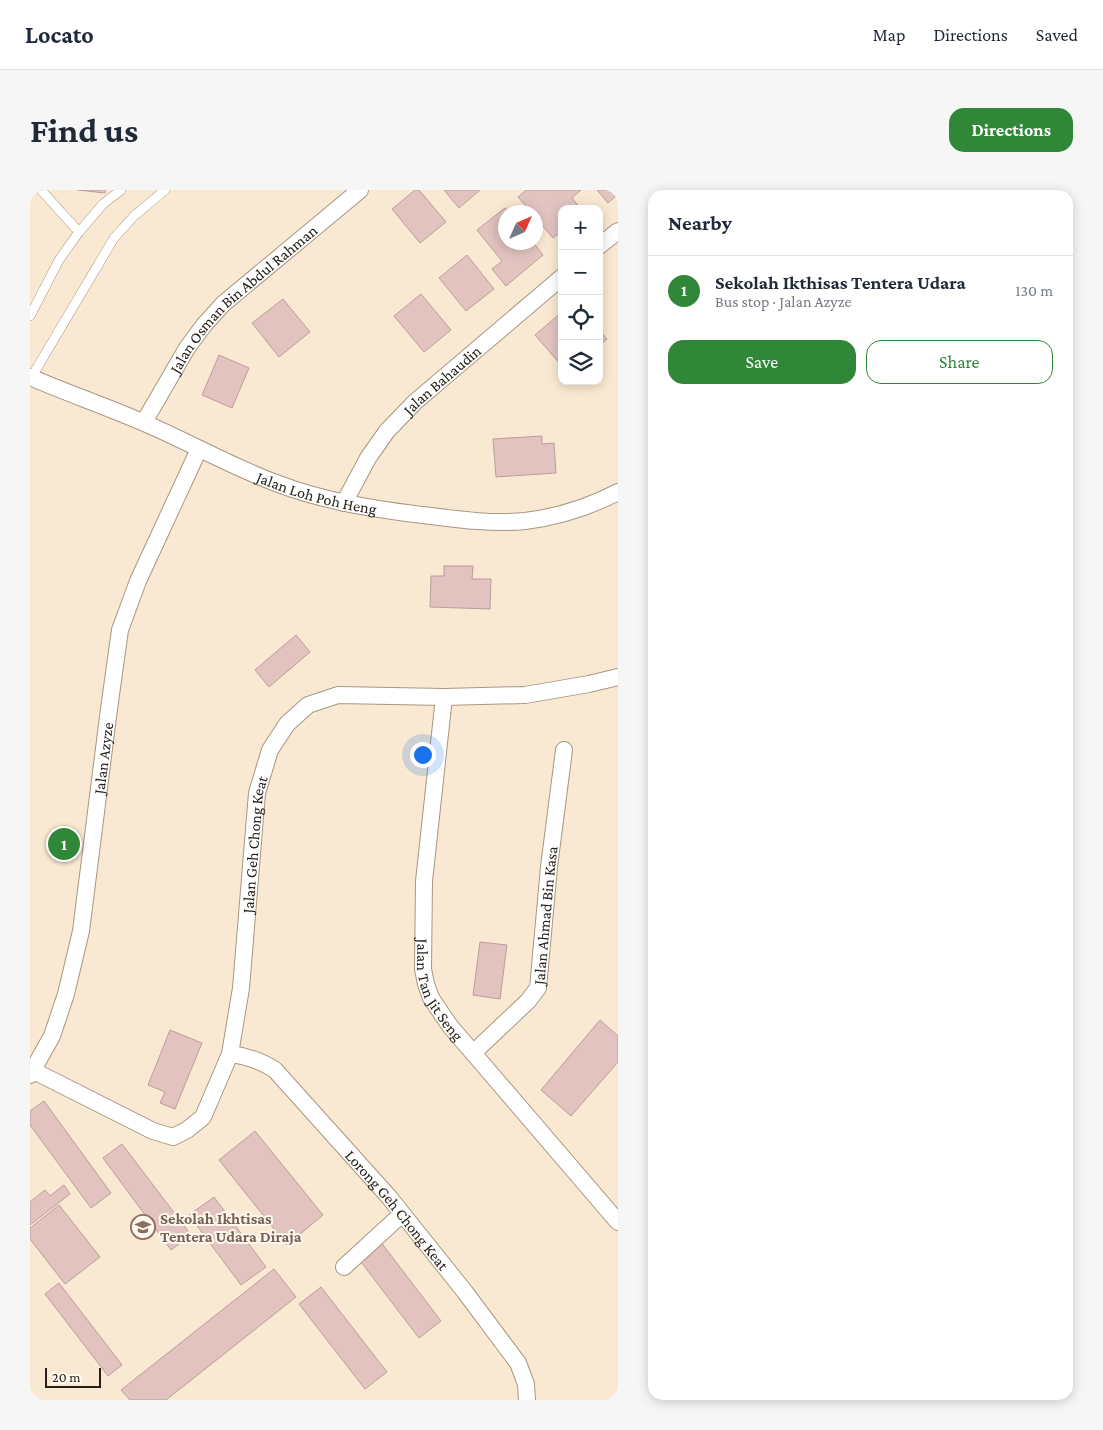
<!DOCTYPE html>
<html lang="en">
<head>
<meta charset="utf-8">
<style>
	body { margin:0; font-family:"Crimson Pro",serif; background:#f6f6f7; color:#1f2937 }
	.controls { position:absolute; right:15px; top:15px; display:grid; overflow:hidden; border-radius:10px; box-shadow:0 2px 12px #0003 }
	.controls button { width:45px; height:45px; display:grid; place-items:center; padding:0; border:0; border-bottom:1px solid #e0e1e3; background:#fff; color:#1f2937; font:25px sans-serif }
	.compass { position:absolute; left:468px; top:15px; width:45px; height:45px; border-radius:50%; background:#fff; box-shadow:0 2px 12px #0003; rotate:45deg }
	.scale { position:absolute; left:15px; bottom:12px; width:56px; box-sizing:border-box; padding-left:5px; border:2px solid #262018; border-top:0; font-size:14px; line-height:18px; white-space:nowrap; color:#262018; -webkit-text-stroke:4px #fff8ef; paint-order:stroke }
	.you { position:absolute; left:392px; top:564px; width:18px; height:18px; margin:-12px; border:4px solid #fff; border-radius:50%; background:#1a73e8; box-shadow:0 0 0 8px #1a73e833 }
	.badge { display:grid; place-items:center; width:32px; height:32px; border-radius:50%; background:#2f8737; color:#fff; font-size:16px; font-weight:700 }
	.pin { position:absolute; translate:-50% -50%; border:2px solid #fff; box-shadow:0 1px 5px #0006 }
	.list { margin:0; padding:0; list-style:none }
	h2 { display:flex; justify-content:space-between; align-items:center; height:65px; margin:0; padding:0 20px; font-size:21px }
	h2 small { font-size:16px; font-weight:400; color:#747a83 }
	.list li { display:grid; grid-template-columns:32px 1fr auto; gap:15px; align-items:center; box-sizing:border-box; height:70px; padding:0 20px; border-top:1px solid #e0e1e3 }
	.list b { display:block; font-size:19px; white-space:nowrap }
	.list p { margin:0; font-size:16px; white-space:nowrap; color:#747a83 }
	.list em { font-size:16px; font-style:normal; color:#747a83 }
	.actions { display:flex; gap:10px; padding:15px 20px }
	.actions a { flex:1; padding:11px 0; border:1px solid #2f8737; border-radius:15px; text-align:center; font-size:18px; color:#2f8737 }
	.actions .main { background:#2f8737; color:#fff }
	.icon { flex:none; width:28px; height:28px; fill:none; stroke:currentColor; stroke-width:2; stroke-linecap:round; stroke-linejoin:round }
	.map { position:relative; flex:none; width:588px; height:1210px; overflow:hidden; border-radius:15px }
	header { display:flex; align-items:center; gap:30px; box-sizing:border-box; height:70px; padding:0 25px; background:#fff; border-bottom:1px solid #e0e1e3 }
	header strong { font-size:24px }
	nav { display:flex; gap:28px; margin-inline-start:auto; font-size:18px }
	.intro { display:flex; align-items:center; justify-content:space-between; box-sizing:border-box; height:120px; padding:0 30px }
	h1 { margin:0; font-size:35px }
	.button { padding:12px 22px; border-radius:15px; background:#2f8737; color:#fff; font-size:18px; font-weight:700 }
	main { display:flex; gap:30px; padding:0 30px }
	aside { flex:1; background:#fff; border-radius:15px; box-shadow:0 2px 12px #0003 }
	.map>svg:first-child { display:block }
	.building { fill:#e2c3c0; stroke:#bb9d9b }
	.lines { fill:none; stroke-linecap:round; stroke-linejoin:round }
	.service-casing { stroke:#a79782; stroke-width:10 }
	.minor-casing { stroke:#a79782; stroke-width:18 }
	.service { stroke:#fff; stroke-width:9 }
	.minor { stroke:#fff; stroke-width:16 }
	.labels { text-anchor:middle; stroke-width:4; stroke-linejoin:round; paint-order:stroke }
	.street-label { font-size:16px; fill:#262018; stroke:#fff8ef }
	.education-label { font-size:16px; font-weight:bold; fill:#785e54; stroke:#fff8ef; text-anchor:start }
</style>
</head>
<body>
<header>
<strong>Locato</strong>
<nav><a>Map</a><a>Directions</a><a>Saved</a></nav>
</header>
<div class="intro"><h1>Find us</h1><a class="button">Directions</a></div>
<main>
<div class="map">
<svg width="588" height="1210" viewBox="0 0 588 1210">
	<rect width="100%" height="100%" fill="#fae9d2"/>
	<g class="building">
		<path d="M48,0H75V3Z"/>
		<path d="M385,0H389L416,32L390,53L362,19Z"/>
		<path d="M414,0H450L429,18Z"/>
		<path d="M496,0H551L542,8L551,19H532V41L523,48L506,28V22H501L488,7Z"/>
		<path d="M567,0H588V4L578,13Z"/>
		<path d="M475,18L479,22H476V52H503L513,65L476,96L462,79L472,71L447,40Z"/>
		<path d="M437,65L464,99L436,121L409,88Z"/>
		<path d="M391,104L421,140L394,162L364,126Z"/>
		<path d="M253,109L280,142L249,167L222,133Z"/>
		<path d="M532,122V176L505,145Z"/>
		<path d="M569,140L577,149L569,156Z"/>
		<path d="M189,165L219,178L202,218L172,205Z"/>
		<path d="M512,246V254L524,253L526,283L466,287L463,249Z"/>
		<path d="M414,376H443L442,389H461L460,419L400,417L401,386H414Z"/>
		<path d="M266,445L280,462L239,497L225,480Z"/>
		<path d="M450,752L477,755L470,809L443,805Z"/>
		<path d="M570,830L588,846V872L541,926L511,900Z"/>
		<path d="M140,840L172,853L145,919L130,913L135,902L118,895Z"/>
		<path d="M14,911L81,1003L61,1018L0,935V921Z"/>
		<path d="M225,941L293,1025L257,1055L189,970Z"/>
		<path d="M92,954L161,1045L141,1060L73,968Z"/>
		<path d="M34,995L40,1004L0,1035V1012L15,1000L20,1006Z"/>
		<path d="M184,1007L236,1077L211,1095L159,1025Z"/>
		<path d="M29,1015L70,1067L35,1094L0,1049V1038Z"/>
		<path d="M350,1051L411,1131L389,1148L328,1068Z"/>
		<path d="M244,1079L266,1107L136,1210H100L91,1200Z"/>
		<path d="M29,1093L92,1175L78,1186L15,1104Z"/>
		<path d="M291,1097L357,1182L335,1199L269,1114Z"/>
	</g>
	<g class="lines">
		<defs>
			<g id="service">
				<path d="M11,0L49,42L73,14L91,0"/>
				<path d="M0,126L29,70L49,42"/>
				<path d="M1,188L84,48L104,26L135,0"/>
			</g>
			<g id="minor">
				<path d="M569,56L588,41"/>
				<path id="s1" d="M0,187C37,203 75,216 112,232C157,251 200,276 246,293C295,312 349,320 401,326C432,330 464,334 495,331C528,327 559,317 588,302"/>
				<path id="s2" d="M114,232L157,158L174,135L193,114L330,0"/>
				<path id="s3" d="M314,313L338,268L357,241L385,212L532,87"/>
				<path id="s4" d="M414,507L394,691L393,779L396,794L401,808L420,836L588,1032"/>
				<path id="s5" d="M443,863L498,811L508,798L519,677L534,560"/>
				<path id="s6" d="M200,864C217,866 230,870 245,880L359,1007L435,1102L488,1173L496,1194L497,1210"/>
				<path id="s7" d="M4,881L123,941L143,947L157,940L173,927L200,864L211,798L227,603L240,560L257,534L278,515L308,505L414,507L495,505L559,494L588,487"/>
				<path id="s8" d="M0,885L22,846L36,804L51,741L79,519L90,440L108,391L169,259"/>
				<path d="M314,1077L372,1024"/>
			</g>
		</defs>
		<use href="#service" class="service-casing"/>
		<use href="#minor" class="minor-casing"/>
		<use href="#service" class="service"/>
		<use href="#minor" class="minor"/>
	</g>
	<defs>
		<symbol id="school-ring" viewBox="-11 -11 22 22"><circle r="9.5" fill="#fff8ef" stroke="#8d6e63" stroke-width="1.5"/><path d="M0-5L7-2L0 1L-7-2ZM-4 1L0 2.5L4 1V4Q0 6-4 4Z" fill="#8d6e63"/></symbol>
	</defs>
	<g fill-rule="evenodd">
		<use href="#school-ring" x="99" y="1023" width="28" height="28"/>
	</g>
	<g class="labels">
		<g class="street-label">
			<text dy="6" stroke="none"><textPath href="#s2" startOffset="160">Jalan Osman Bin Abdul Rahman</textPath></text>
			<text dy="6" stroke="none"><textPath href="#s3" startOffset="159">Jalan Bahaudin</textPath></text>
			<text dy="6" stroke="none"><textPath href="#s1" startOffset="310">Jalan Loh Poh Heng</textPath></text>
			<text dy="6" stroke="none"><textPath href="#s8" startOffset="328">Jalan Azyze</textPath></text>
			<text dy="6" stroke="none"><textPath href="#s7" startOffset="470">Jalan Geh Chong Keat</textPath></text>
			<text dy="6" stroke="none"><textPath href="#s5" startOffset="165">Jalan Ahmad Bin Kasa</textPath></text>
			<text dy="6" stroke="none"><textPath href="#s4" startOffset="298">Jalan Tan Jit Seng</textPath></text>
			<text dy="6" stroke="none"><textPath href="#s6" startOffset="234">Lorong Geh Chong Keat</textPath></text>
		</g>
		<g class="education-label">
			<text x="130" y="1034">Sekolah Ikhtisas<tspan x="130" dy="18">Tentera Udara Diraja</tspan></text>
		</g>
	</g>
</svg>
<div class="controls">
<button>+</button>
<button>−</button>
<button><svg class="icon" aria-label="locate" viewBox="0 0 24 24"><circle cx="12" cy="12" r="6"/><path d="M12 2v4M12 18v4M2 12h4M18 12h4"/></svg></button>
<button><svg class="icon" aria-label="layers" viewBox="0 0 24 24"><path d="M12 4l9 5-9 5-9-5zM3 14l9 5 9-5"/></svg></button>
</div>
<svg class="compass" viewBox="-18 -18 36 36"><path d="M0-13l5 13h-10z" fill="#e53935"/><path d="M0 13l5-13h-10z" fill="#747a83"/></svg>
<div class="scale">20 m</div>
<div class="you"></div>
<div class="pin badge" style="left:34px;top:654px">1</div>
</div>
<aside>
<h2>Nearby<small></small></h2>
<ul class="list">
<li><span class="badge">1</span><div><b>Sekolah Ikthisas Tentera Udara</b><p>Bus stop · Jalan Azyze</p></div><em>130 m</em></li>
</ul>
<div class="actions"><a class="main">Save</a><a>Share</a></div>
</aside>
</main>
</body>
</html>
